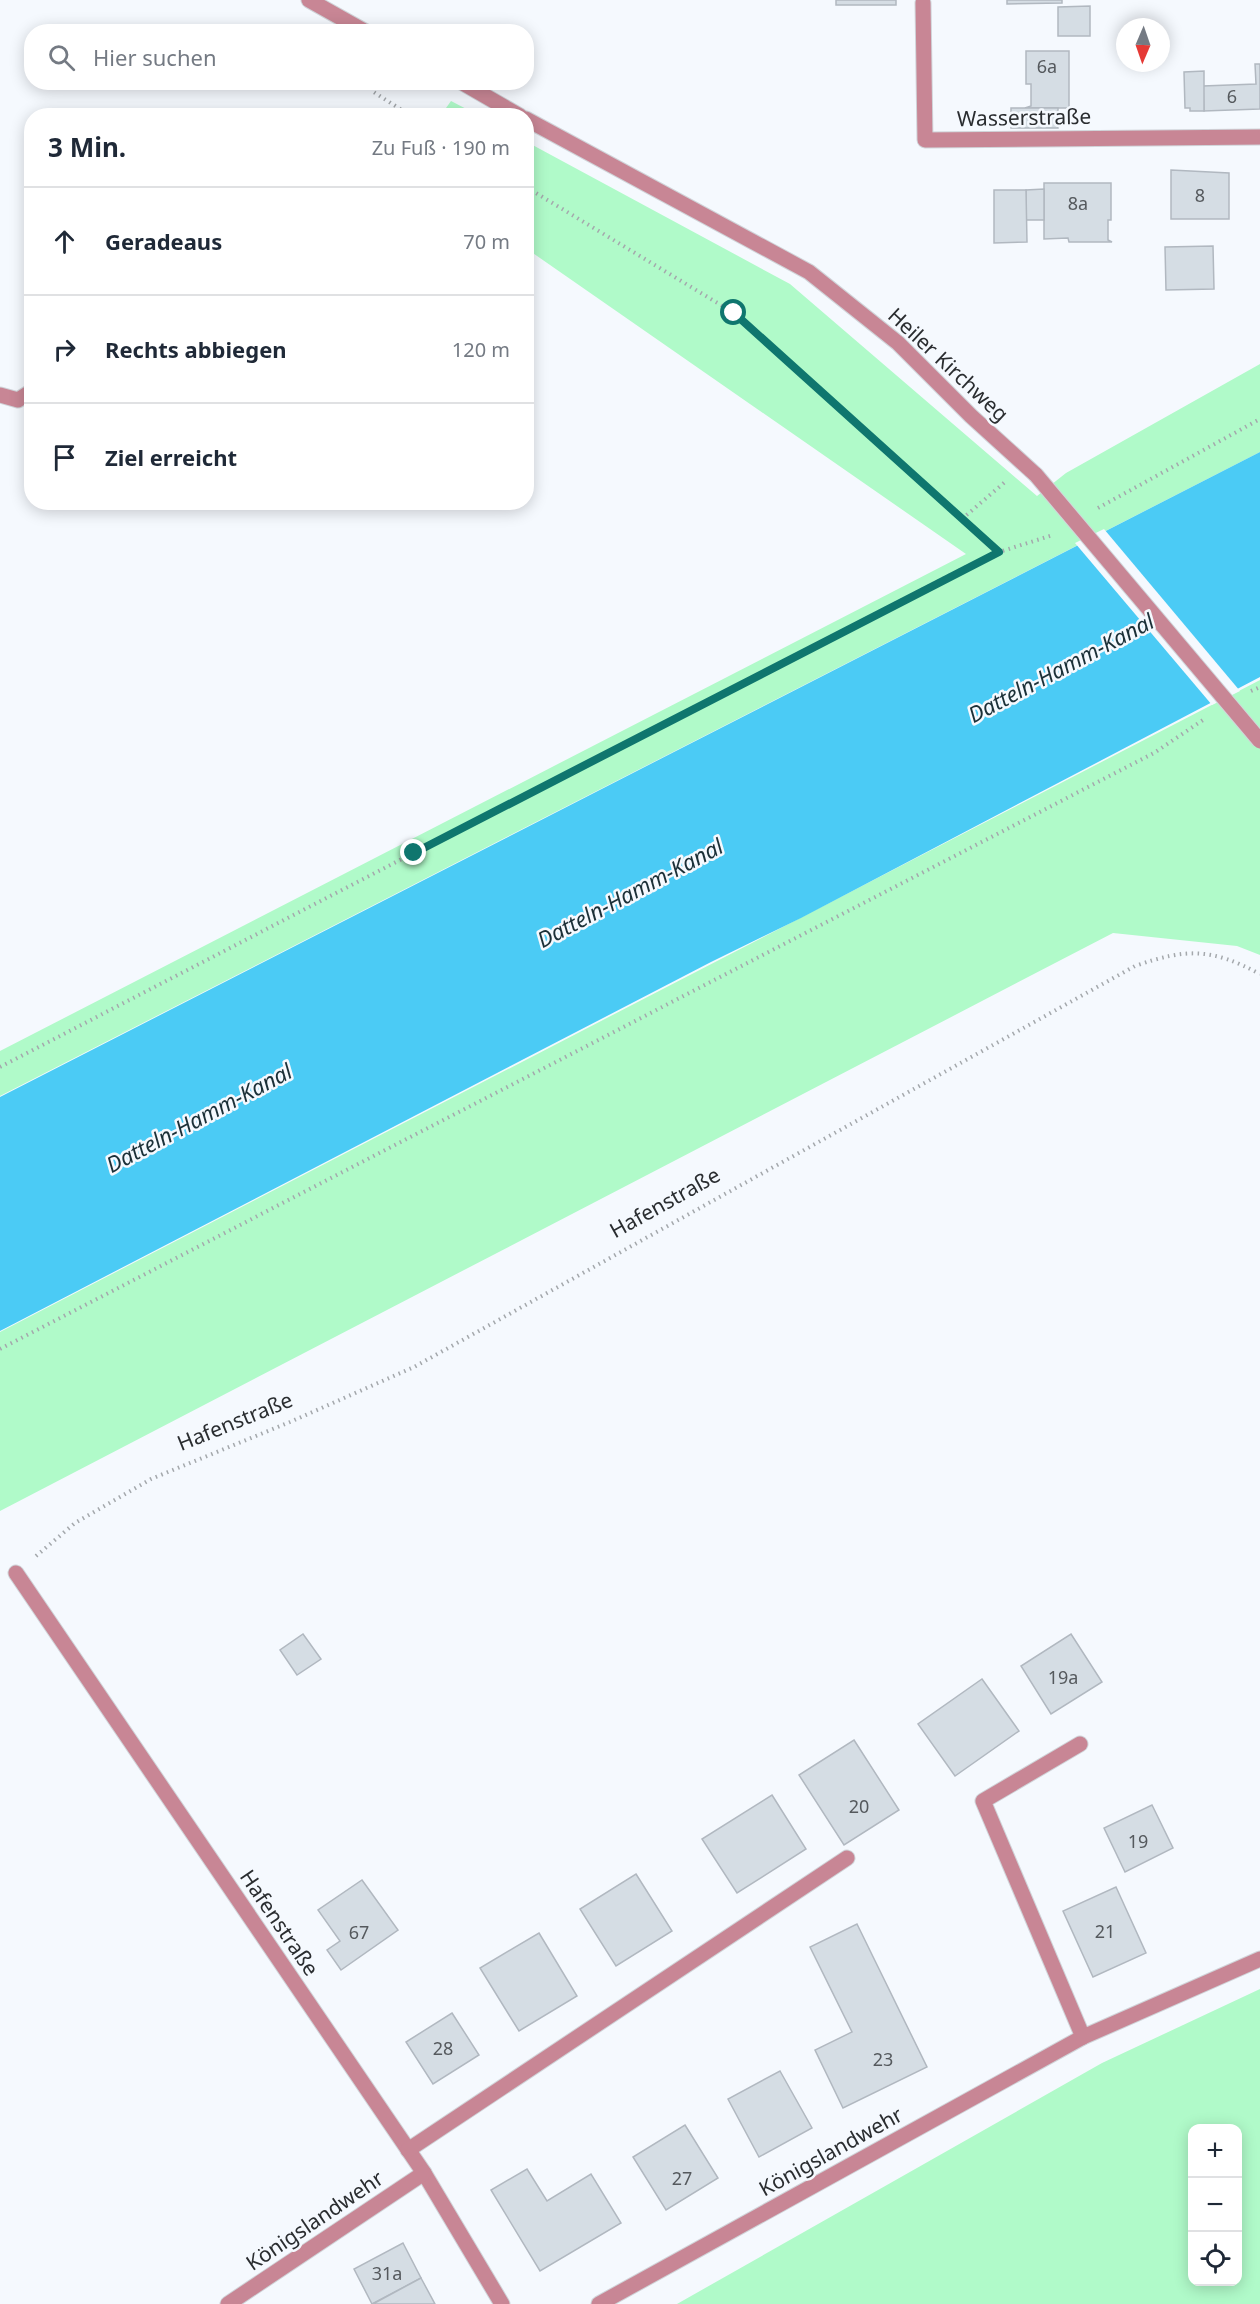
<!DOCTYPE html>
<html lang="de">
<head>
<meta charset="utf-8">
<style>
	body { margin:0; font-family:"Noto Sans",sans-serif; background:#f2f2f3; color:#1f2937 }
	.controls { position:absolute; right:18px; bottom:18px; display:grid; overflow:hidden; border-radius:12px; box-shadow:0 3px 15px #0003 }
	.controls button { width:54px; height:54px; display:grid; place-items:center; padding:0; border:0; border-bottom:2px solid #e0e1e3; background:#fff; color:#1f2937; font:30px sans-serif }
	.compass { position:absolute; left:1116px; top:18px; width:54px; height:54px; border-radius:50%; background:#fff; box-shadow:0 3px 15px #0003; rotate:182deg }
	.stop { position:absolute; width:18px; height:18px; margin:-14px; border:4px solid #0f766e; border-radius:50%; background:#fff }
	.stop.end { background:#0f766e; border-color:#fff; box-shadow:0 2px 6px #0008 }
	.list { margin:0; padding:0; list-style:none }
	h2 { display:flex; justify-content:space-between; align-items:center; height:78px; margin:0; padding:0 24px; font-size:26px }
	h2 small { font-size:20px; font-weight:400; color:#747a83 }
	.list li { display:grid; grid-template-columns:39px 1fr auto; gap:18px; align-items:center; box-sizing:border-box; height:108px; padding:0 24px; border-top:2px solid #e0e1e3 }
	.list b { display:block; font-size:22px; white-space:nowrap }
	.list em { font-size:20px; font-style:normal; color:#747a83 }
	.icon { flex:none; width:33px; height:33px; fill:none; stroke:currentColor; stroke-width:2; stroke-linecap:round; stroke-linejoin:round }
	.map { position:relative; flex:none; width:1260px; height:2304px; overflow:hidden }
	.search { position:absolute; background:#fff; box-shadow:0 3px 15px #0003; left:24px; top:24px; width:510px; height:66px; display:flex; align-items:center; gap:15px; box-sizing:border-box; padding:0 21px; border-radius:24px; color:#747a83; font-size:22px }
	.panel { position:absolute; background:#fff; box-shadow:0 3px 15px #0003; left:24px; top:108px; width:510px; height:402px; border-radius:24px }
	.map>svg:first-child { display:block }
	.green { fill:#b0fac9; fill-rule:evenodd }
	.water { fill:#4bcbf5 }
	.pier { fill:#f5f9fe }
	.building { fill:#d5dde4; stroke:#b1b8c0; stroke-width:1.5 }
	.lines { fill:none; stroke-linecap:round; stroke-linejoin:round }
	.lane-casing { stroke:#d0d4d9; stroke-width:17 }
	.street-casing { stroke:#d0d4d9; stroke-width:17 }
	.path { stroke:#a4a8ac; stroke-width:4; stroke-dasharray:1.5 4.5; stroke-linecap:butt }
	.lane { stroke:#c88695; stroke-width:15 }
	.street { stroke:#c88695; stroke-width:15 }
	.street-bridge-casing { stroke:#d0d4d9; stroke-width:17; stroke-linecap:butt }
	.street-bridge { stroke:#c88695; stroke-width:15 }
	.route { stroke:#0f766e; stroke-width:8 }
	.labels { text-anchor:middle; stroke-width:5; stroke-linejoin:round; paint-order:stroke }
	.number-label { font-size:18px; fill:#55595d }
	.street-label { font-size:21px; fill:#2a2d30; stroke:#f5f9fe }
	.water-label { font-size:22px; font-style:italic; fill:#1b3038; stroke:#f5f9fe }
</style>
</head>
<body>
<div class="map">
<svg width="1260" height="2304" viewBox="0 0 1260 2304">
	<rect width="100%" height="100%" fill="#f5f9fe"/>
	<g class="green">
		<path d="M451,101L478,115H441Z"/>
		<path d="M527,142L790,284L1037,496L1066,473L1260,364V452L0,1096V1051L966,554L527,249Z"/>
		<path d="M1260,680V955L1237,946L1113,933L0,1511V1332Z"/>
		<path d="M1260,1989V2304H677L1102,2063ZM1238,2128V2282H1192V2128Z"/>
	</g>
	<path class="water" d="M1260,452V677L801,918L711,962L0,1331V1097Z"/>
	<path class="pier" d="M1104,529L1240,691L1212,705L1075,543Z"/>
	<g class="building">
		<rect x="836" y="0" width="60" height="5"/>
		<path d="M1007,0H1062V3L1007,4Z"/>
		<path d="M1090,6V36H1058V7Z"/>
		<path d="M1026,51H1069V108H1025L1031,106V84H1026Z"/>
		<path d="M1255,64H1260V109L1204,111L1203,86L1256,84Z"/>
		<path d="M1204,71V111H1190V108H1185L1184,72Z"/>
		<rect x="1011" y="108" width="47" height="20"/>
		<path d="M1171,170L1229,173V219H1171Z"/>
		<path d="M1044,183H1111V220H1108V240L1112,242H1069L1068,238L1044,239Z"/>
		<path d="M1044,189V220H1026V190Z"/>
		<path d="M994,190H1026L1027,242L994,243Z"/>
		<path d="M1213,246L1214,289L1166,290L1165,247Z"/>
		<path d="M303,1634L321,1659L297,1675L280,1650Z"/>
		<path d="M1071,1634L1102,1682L1051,1714L1021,1666Z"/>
		<path d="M982,1679L1019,1731L955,1776L918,1724Z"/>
		<path d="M854,1740L899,1810L844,1845L799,1775Z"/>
		<path d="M772,1795L806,1849L737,1893L702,1839Z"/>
		<path d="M1152,1805L1173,1848L1125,1872L1104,1828Z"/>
		<path d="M636,1874L672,1931L616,1966L580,1909Z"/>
		<path d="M362,1880L398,1930L341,1970L327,1950L340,1941L318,1910Z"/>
		<path d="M1116,1887L1146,1953L1093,1977L1063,1911Z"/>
		<path d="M857,1924L927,2067L843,2108L815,2050L852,2032L810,1947Z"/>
		<path d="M539,1933L577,1996L519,2031L480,1968Z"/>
		<path d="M452,2013L479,2055L433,2084L406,2042Z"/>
		<path d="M780,2071L812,2128L759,2157L728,2099Z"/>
		<path d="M685,2125L718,2178L666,2210L633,2157Z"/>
		<path d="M527,2169L547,2201L591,2174L621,2223L540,2271L491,2190Z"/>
		<path d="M403,2243L421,2278L372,2304L354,2269Z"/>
		<path d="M421,2278L435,2304H373Z"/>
	</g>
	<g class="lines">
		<defs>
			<g id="lane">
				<path d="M0,395L18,400L32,391"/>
				<path d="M1080,1744L983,1801L1083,2037"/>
			</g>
			<g id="street">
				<path d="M309,0L366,32"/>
				<path d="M923,3L925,140L1260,137"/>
				<path d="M461,82L520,116"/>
				<path d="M526,119L809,272L898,343L971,416L1036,475"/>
				<path d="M16,1573L424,2173L502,2304"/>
				<path d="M408,2150L847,1858"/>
				<path d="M228,2304L424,2173"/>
				<path d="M599,2304L1083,2037L1260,1959"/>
			</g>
		</defs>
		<use href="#lane" class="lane-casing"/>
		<use href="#street" class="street-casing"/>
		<g class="path">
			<path d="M375,82L372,91L411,116"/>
			<path d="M526,187L734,313L999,552"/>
			<path d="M1098,508L1260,419"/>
			<path d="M962,519L1005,482"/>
			<path d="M1251,691L1260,687"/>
			<path d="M0,1067L964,568L999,552L1053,535"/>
			<path d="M0,1349L1154,753L1206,718"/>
			<path d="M36,1556L75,1523L151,1479L290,1422L414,1367L1135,966C1187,948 1211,948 1260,974"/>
		</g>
		<use href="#lane" class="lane"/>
		<use href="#street" class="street"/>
		<defs>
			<path id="street-bridge" d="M1036,475L1260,741"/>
		</defs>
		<use href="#street-bridge" class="street-bridge-casing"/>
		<use href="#street-bridge" class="street-bridge"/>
	</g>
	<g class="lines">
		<path class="route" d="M414,853L999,552L734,313"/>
	</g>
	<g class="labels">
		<g class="number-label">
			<text x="1047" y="73">6a</text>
			<text x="1232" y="103">6</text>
			<text x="1200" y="202">8</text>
			<text x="1078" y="210">8a</text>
			<text x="1063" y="1684">19a</text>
			<text x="859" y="1813">20</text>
			<text x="1138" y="1848">19</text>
			<text x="1105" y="1938">21</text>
			<text x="359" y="1939">67</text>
			<text x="443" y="2055">28</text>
			<text x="883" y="2066">23</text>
			<text x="682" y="2185">27</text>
			<text x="387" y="2280">31a</text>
		</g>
		<g class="street-label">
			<text transform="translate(1024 118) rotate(-1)" y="7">Wasserstraße</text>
			<text transform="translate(948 365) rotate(43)" y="7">Heiler Kirchweg</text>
			<text transform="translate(665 1203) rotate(-29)" y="7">Hafenstraße</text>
			<text transform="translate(235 1422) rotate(-22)" y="7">Hafenstraße</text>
			<text transform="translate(279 1923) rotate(56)" y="7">Hafenstraße</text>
			<text transform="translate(831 2152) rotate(-29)" y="7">Königslandwehr</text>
			<text transform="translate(315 2221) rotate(-34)" y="7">Königslandwehr</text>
		</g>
		<g class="water-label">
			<text transform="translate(1061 668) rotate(-28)" y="8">Datteln-Hamm-Kanal</text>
			<text transform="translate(630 893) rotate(-28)" y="8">Datteln-Hamm-Kanal</text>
			<text transform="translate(199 1118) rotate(-28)" y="8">Datteln-Hamm-Kanal</text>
		</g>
	</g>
</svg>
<div class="controls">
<button>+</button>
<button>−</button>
<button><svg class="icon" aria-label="locate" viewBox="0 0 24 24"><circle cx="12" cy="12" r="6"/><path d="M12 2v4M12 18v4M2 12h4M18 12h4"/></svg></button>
</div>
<svg class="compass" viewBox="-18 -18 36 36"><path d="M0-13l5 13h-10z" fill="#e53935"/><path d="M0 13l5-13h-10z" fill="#747a83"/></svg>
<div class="stop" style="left:734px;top:313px"></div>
<div class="stop end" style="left:414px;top:853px"></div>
<div class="search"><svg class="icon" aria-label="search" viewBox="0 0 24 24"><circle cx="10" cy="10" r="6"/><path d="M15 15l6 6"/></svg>Hier suchen</div>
<section class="panel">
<h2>3 Min.<small>Zu Fuß · 190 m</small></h2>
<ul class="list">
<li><svg class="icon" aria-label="ahead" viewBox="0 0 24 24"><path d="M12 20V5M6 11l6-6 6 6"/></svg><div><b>Geradeaus</b></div><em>70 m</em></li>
<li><svg class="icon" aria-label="right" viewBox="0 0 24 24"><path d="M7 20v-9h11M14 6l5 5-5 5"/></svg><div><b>Rechts abbiegen</b></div><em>120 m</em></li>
<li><svg class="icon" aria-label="arrive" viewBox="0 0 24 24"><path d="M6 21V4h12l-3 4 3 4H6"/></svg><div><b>Ziel erreicht</b></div></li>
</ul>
</section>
</div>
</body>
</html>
